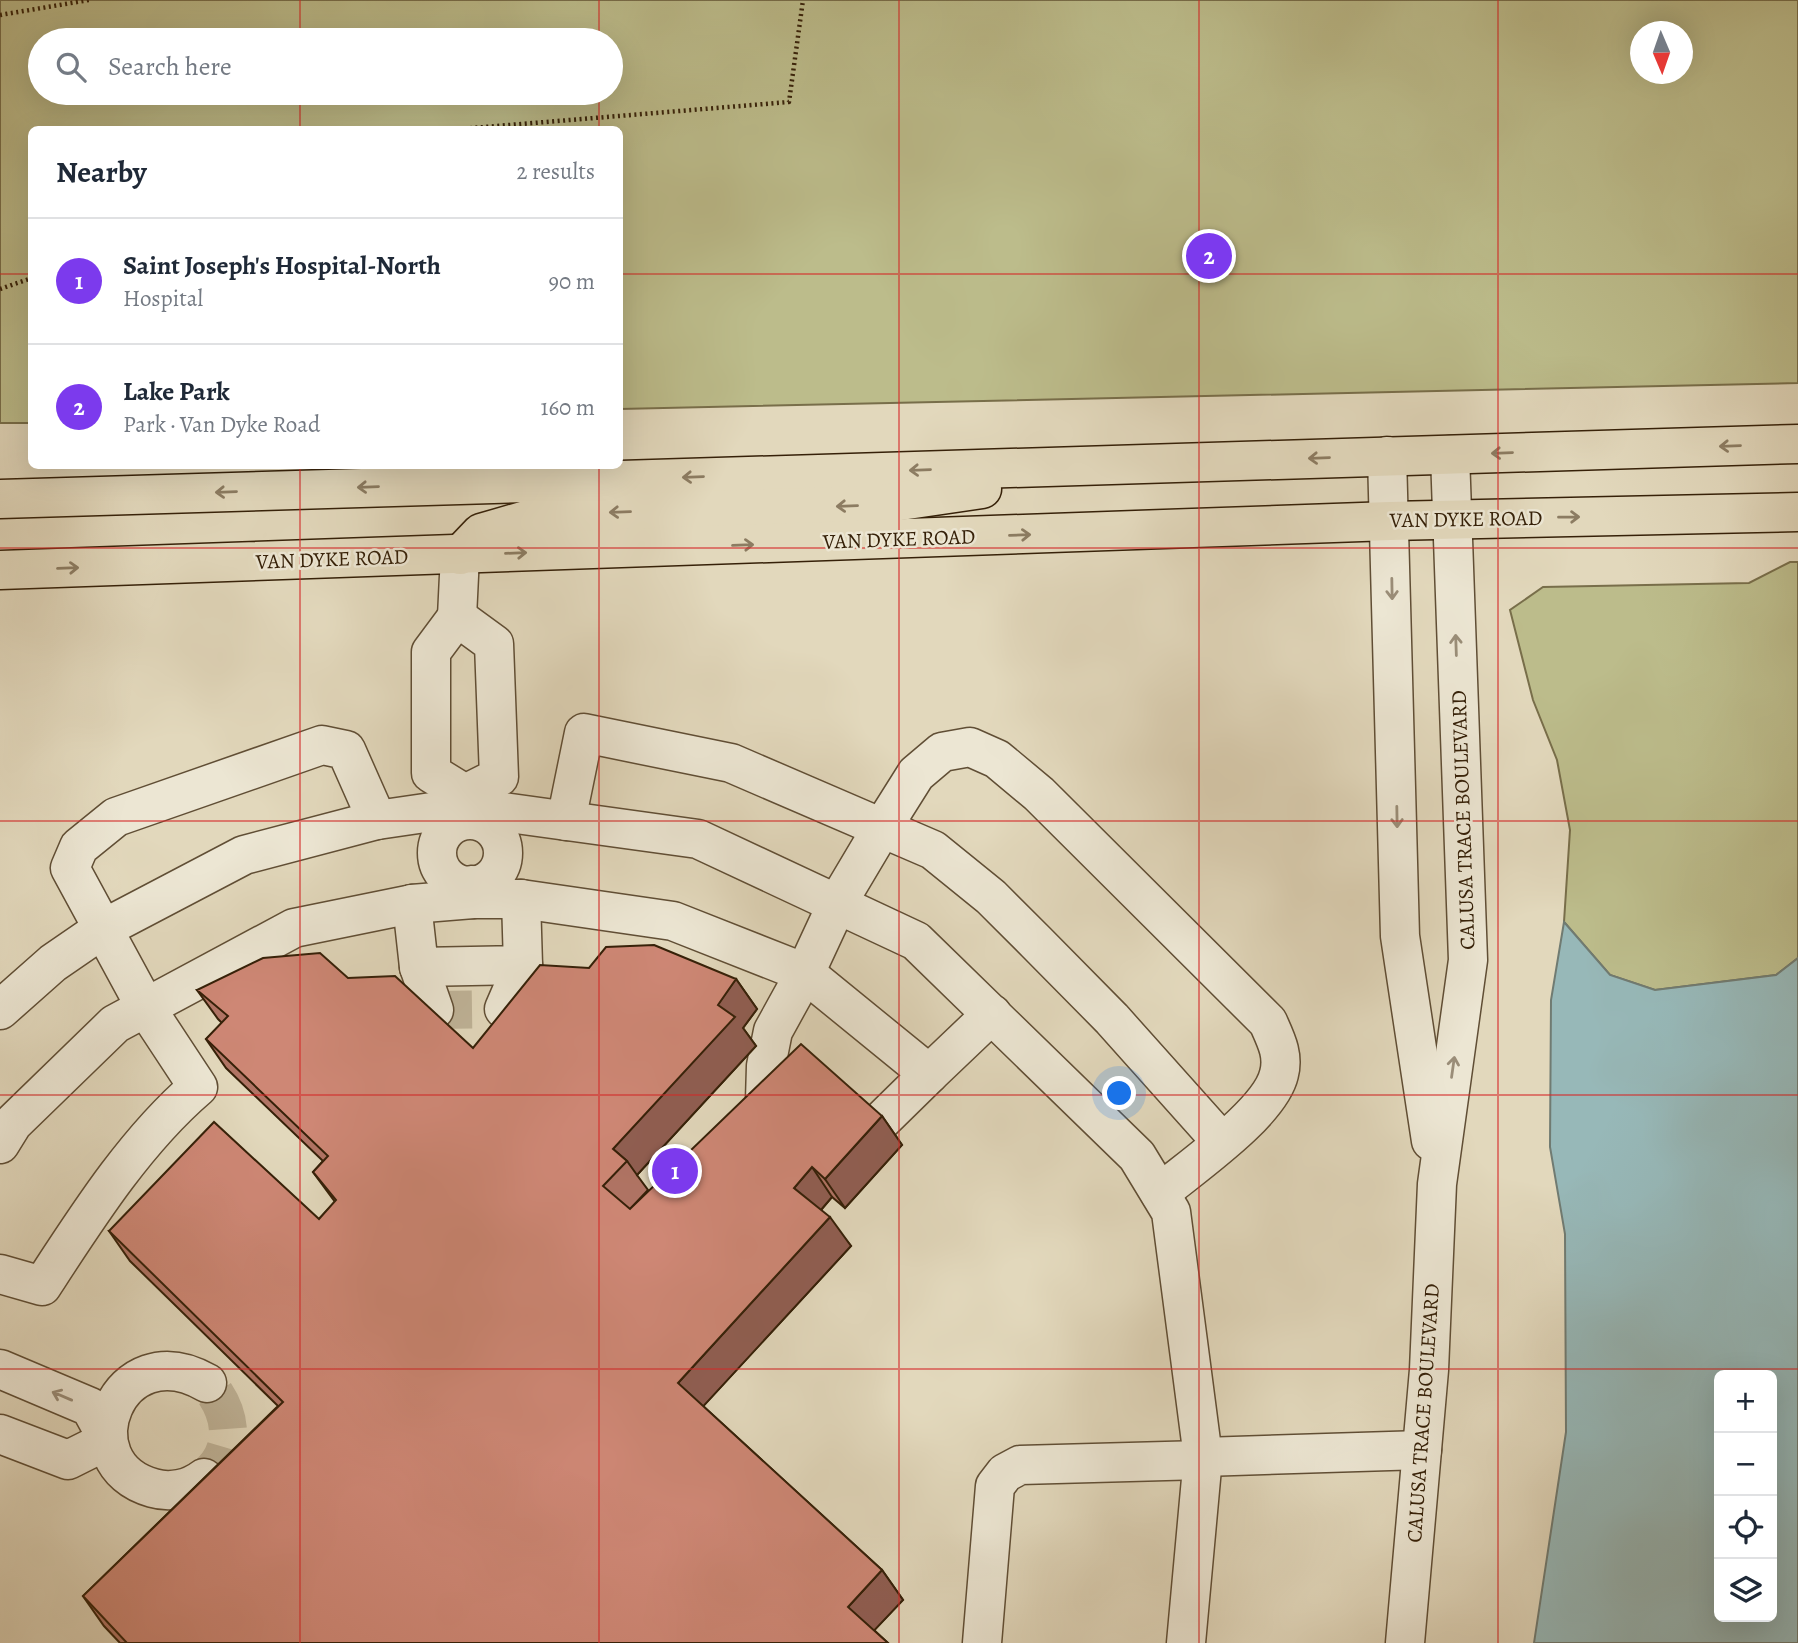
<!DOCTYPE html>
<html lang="en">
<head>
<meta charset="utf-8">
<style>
	body { margin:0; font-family:Alegreya,serif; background:#f2f2f3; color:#1f2937 }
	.controls { position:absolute; right:21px; bottom:21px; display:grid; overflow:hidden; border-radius:10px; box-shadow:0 7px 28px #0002 }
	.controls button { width:63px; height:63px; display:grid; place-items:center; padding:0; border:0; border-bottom:2px solid #e0e1e3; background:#fff; color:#1f2937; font:35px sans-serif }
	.compass { position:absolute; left:1630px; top:21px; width:63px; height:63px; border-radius:50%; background:#fff; box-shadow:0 7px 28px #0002; rotate:178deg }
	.you { position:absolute; left:1120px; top:1094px; width:24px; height:24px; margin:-18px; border:5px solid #fff; border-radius:50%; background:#1a73e8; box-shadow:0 0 0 10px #1a73e833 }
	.badge { display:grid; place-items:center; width:46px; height:46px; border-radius:50%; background:#7c3aed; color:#fff; font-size:23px; font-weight:700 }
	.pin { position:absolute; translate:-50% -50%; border:4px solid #fff; box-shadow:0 2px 7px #0006 }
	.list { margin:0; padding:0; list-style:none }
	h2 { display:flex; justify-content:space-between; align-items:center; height:91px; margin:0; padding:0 28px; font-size:30px }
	h2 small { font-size:23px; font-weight:400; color:#747a83 }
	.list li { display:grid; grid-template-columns:46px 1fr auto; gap:21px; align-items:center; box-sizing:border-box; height:126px; padding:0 28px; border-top:2px solid #e0e1e3 }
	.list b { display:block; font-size:26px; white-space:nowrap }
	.list p { margin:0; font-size:23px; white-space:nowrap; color:#747a83 }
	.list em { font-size:23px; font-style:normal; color:#747a83 }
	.icon { flex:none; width:38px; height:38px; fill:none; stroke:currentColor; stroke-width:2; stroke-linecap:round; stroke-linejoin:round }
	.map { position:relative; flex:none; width:1798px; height:1643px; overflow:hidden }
	.search { position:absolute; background:#fff; box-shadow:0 7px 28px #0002; left:28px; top:28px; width:595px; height:77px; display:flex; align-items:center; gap:18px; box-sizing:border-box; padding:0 24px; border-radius:38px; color:#747a83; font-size:26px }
	.panel { position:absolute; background:#fff; box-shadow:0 7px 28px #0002; left:28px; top:126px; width:595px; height:343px; border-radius:10px }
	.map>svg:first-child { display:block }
	.green { fill:#bcbc8b; stroke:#786e4a; stroke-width:2; fill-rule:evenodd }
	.water { fill:#97b8b8; stroke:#707b72; stroke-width:2; fill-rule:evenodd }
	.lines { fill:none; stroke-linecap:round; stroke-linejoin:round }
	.minor-tunnel { stroke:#bfb398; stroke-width:38; stroke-dasharray:38 19; stroke-linecap:butt }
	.minor-casing { stroke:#604e35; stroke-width:41 }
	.major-casing { stroke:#352008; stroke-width:41 }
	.path { stroke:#352008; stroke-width:4.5; stroke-dasharray:2 3.5; stroke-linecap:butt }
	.minor { stroke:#ece6d3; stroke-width:38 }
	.major { stroke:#e2d8bc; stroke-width:38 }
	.wall { fill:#b17465; stroke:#352008; stroke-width:2 }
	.shaded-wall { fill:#905e52; stroke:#352008; stroke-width:2 }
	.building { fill:#ce8775; stroke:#352008; stroke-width:2 }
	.oneway { stroke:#8c7c62 }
	.oneway2 { stroke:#9a8d78 }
	.grid { fill:none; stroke:#d62828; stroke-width:2; stroke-opacity:0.55 }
	.labels { text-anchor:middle; stroke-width:5; stroke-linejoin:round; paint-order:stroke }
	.street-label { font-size:21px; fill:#352008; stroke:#ece6d3 }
</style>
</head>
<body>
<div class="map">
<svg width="1798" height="1643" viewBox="0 0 1798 1643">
	<rect width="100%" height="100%" fill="#e2d8bc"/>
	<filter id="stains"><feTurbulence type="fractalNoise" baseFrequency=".00286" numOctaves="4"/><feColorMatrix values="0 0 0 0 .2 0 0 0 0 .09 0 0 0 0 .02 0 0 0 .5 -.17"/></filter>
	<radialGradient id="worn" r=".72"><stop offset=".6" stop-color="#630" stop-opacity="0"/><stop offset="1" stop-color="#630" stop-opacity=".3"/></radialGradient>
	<g class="green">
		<path d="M0,0H1798V383L620,409V130H32L31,423H0ZM1640,32H1682V74H1640ZM40,40H611V93H40Z"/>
		<path d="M1790,562H1798V958L1776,975L1655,990L1610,975L1564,922L1570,830L1557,760L1533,700L1510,610L1543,587L1749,583Z"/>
	</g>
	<path class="water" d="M1564,922L1610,975L1655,990L1776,975L1798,958V1643H1534L1566,1432L1565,1234L1550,1147L1551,1000ZM1719,1375H1772V1617H1719Z"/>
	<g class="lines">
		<g class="minor-tunnel">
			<path d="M434,1010L504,1009"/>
			<path d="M204,1478C238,1452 233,1413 207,1383"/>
		</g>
		<defs>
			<g id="minor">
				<path d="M1387,456L1400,936L1431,1141"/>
				<path d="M457,617L494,644L499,777L465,794L431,773V652Z"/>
				<path d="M457,617L460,555"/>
				<circle cx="470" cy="853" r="33"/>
				<path d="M566,821L584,733L731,763L933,850L991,897L1036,942L1112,1019L1221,1141"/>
				<path d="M473,899H521L673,921L805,973L929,1074L992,1014"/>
				<path d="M412,904L419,967L523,965L521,899"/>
				<path d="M419,967L434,1010"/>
				<path d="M504,1009L523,965"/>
				<path d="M0,1010L53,963L101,930L244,855L377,820L466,807L698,839L916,941L1137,1156L1171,1212L1203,1457L1186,1643"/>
				<path d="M778,1116L765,1100L766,1066L773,1031L805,973L838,902L882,828L916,774L942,752L970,747L997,759L1039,794L1268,1022C1276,1040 1284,1055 1279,1074C1270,1113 1191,1167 1160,1193"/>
				<path d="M878,1124L929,1074"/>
				<path d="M0,1144L13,1123L115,1024L294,928L412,904L473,899L472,885"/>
				<path d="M0,1274L42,1286C87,1217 135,1141 198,1087L146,1008L70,868L79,847L116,817L322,745L346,750L377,820"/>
				<path d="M0,1369L90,1407L108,1440L68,1460L0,1434"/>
				<path d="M1203,1457L1422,1450"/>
				<path d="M204,1478C190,1489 170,1493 153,1488C66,1464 117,1331 207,1383"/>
				<path d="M982,1643L995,1486L1005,1473L1020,1465L1202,1460"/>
				<path d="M1405,1643L1429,1370L1437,1184L1468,960L1450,455"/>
			</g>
			<g id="major">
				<path d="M0,499L1798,444"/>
				<path d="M460,555L481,533L526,520L567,514L873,505L982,489"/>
				<path d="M0,570L1390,521L1798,512"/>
			</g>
		</defs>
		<use href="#minor" class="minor-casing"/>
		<use href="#major" class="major-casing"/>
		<g class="path">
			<path d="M0,15L89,0"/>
			<path d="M448,130L789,102L803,0"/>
			<path d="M0,289L32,278"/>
		</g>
		<use href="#minor" class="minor"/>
		<use href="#major" class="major"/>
	</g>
	<path class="wall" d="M348,978L473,1048L736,979L757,1009L743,1028L756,1046L637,1175L648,1190L630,1209L882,1116L902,1145L845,1208L832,1197L821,1210L851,1246L703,1406L882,1570L903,1600L874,1630L888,1643H120L104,1626L83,1596L278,1406L130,1261L109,1231L319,1219L335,1202L313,1172L323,1161L226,1068L206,1039L222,1023L218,1019L197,990Z"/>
	<g class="shaded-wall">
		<path d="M736,979L757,1009L743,1028L756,1046L637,1175L627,1161L613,1149Z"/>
		<path d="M882,1116L902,1145L845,1208L825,1179Z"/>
		<path d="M812,1167L832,1197L815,1217L794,1188Z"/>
		<path d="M830,1217L851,1246L698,1412L678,1383Z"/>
		<path d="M882,1570L903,1600L869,1636L848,1607Z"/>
	</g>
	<path class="building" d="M654,945L736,979L718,1005L735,1017L613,1149L627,1161L603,1186L630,1209L801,1044L882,1116L825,1179L812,1167L794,1188L830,1217L678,1383L882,1570L848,1607L888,1643H127L83,1596L283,1402L109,1231L214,1122L319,1219L336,1200L313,1172L328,1156L206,1039L228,1016L197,990L263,958L320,953L348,978L395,976L473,1048L540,965L589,968L606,947Z"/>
	<defs><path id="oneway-shaft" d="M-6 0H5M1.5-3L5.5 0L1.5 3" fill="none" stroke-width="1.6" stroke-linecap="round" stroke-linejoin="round" transform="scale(1.75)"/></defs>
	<g class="oneway">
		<use href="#oneway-shaft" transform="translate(1730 446) rotate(178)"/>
		<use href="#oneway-shaft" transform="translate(1502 453) rotate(178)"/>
		<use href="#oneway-shaft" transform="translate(1319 458) rotate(178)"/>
		<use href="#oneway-shaft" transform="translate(920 470) rotate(178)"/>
		<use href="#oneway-shaft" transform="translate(693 477) rotate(178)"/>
		<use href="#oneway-shaft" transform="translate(368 487) rotate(178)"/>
		<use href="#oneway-shaft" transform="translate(226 492) rotate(178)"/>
		<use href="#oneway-shaft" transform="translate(847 506) rotate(178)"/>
		<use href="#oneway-shaft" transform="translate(620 512) rotate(178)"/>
		<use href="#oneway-shaft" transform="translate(1569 517) rotate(-1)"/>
		<use href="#oneway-shaft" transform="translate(1020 535) rotate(-2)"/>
		<use href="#oneway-shaft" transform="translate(743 545) rotate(-2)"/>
		<use href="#oneway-shaft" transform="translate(516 553) rotate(-2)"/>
		<use href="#oneway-shaft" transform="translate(68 568) rotate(-2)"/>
	</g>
	<g class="oneway2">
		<use href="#oneway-shaft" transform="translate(1392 589) rotate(89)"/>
		<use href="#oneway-shaft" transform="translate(1456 645) rotate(-92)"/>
		<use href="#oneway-shaft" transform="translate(1397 817) rotate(89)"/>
		<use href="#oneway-shaft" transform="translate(1453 1067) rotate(-82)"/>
		<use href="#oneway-shaft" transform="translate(62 1396) rotate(-157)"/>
	</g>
	<path class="grid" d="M300,0V40M599,0V40M899,0V1643M1199,0V1643M1498,0V1643M300,93V130M599,93V130M0,274H32M620,274H1798M300,466V1643M599,466V1643M0,548H1798M0,821H1798M0,1095H1798M0,1369H1798"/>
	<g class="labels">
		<g class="street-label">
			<text transform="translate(1466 519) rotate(-1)" y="7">VAN DYKE ROAD</text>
			<text transform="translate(899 539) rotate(-2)" y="7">VAN DYKE ROAD</text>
			<text transform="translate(332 559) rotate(-2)" y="7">VAN DYKE ROAD</text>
			<text transform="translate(1463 820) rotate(-92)" y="7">CALUSA TRACE BOULEVARD</text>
			<text transform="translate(1423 1413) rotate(-86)" y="7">CALUSA TRACE BOULEVARD</text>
		</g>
	</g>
	<rect width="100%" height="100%" filter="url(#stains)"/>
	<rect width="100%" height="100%" fill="url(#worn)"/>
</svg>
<div class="controls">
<button>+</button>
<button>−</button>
<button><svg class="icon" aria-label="locate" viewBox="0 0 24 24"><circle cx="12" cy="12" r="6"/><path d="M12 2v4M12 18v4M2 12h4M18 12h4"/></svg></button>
<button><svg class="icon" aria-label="layers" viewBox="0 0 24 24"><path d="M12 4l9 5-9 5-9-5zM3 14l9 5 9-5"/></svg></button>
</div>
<svg class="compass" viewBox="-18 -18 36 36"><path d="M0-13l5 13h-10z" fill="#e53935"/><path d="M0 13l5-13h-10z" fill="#747a83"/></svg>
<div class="you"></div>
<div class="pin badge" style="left:675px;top:1171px">1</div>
<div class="pin badge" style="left:1209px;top:256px">2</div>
<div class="search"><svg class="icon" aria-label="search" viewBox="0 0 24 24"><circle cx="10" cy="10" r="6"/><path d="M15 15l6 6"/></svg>Search here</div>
<section class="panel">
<h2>Nearby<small>2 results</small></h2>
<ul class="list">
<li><span class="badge">1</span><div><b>Saint Joseph's Hospital-North</b><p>Hospital</p></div><em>90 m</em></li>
<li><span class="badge">2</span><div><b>Lake Park</b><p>Park · Van Dyke Road</p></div><em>160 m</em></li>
</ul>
</section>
</div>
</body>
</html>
